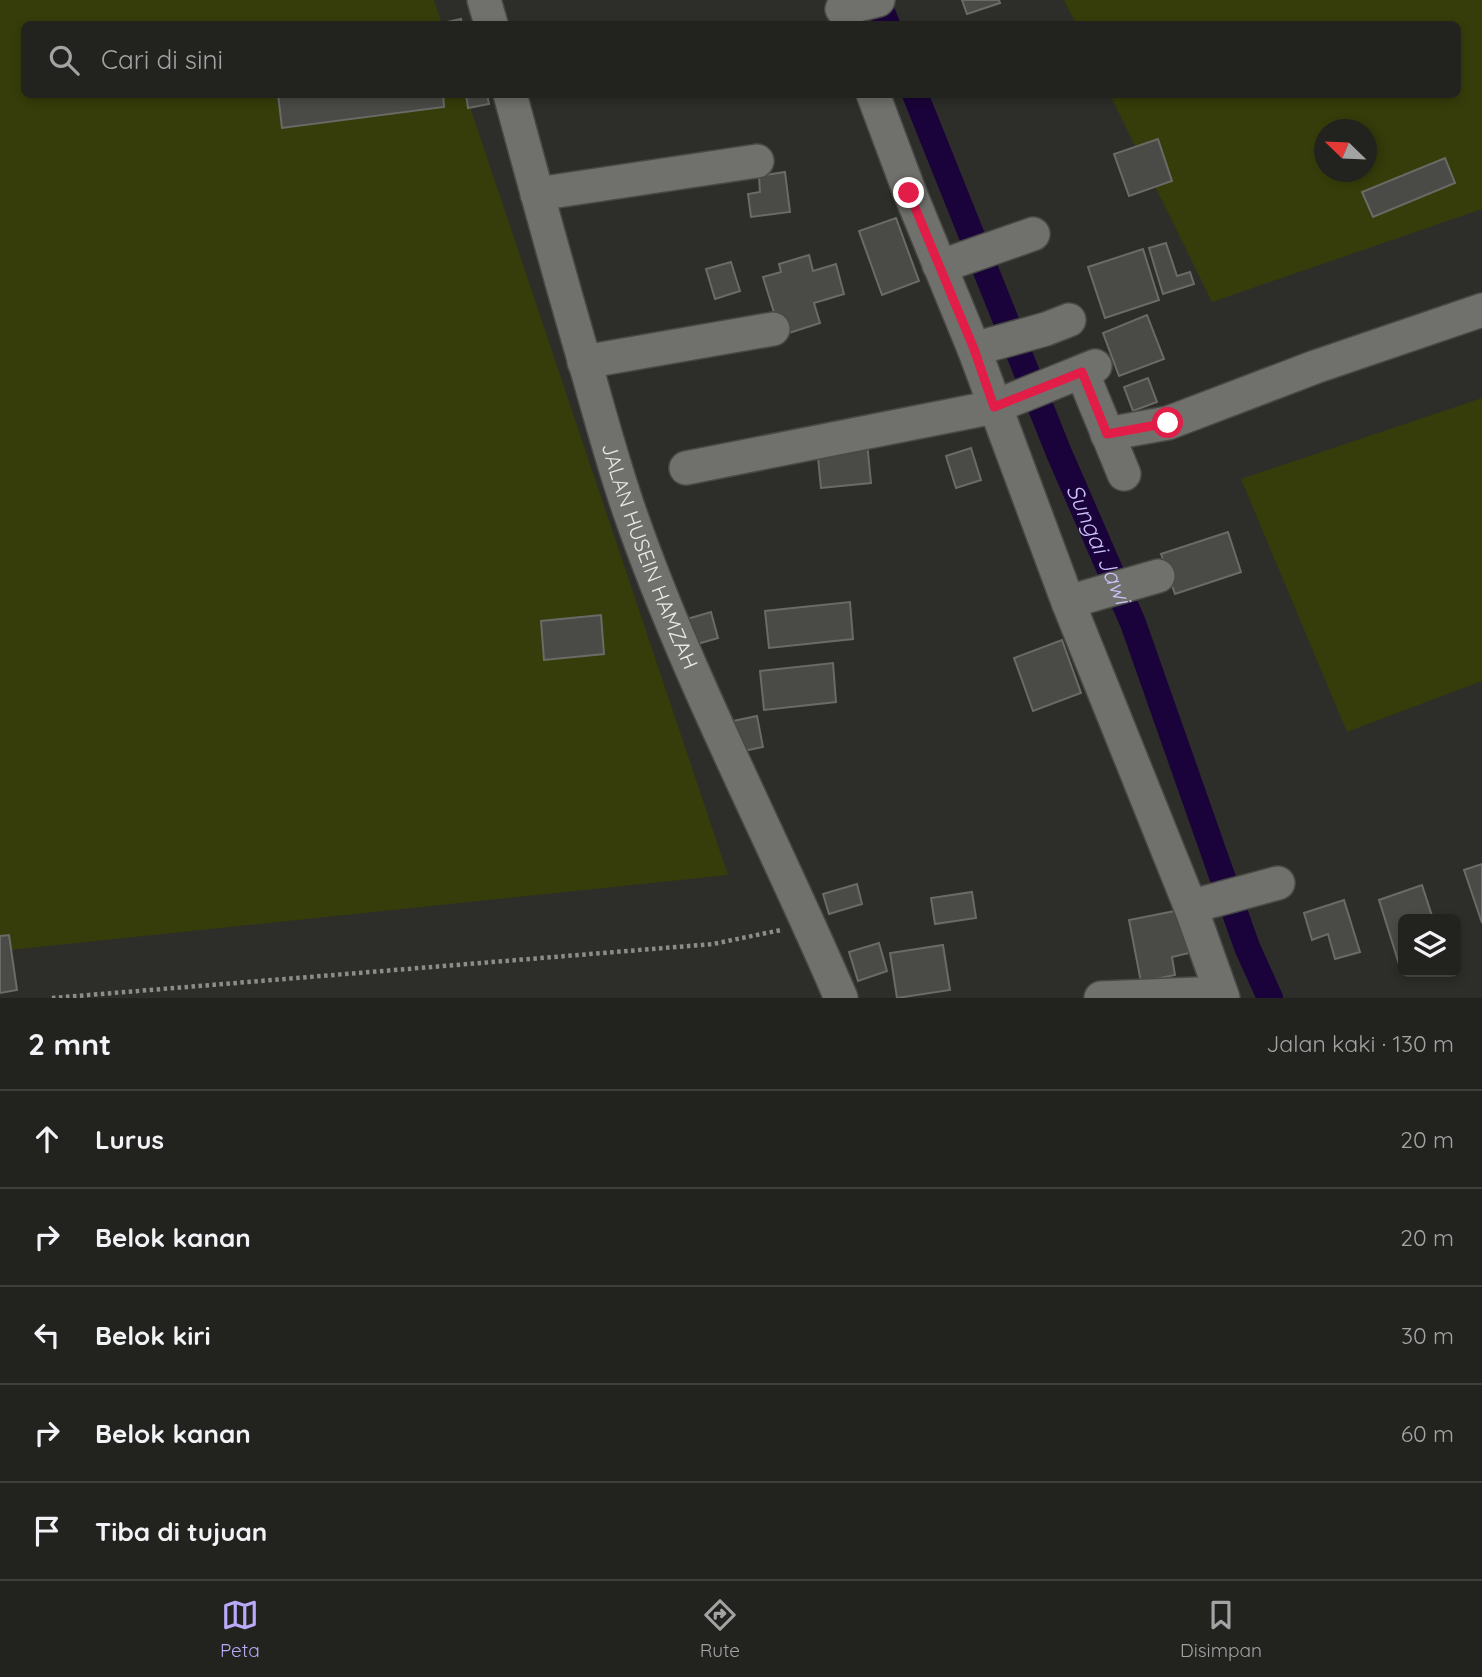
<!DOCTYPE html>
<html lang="id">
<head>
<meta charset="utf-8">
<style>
	body { margin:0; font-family:Quicksand,sans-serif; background:#2e2f2c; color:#f1f3f6 }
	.controls { position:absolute; right:21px; bottom:21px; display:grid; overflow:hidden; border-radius:10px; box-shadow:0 4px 10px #0003 }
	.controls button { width:63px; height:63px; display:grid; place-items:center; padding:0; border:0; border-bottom:2px solid #3f3f3d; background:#22221f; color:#f1f3f6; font:35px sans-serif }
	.compass { position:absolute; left:1314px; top:119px; width:63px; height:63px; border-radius:50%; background:#22221f; box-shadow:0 4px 10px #0003; rotate:293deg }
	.stop { position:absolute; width:21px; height:21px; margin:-16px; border:5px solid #e11d48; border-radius:50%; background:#fff }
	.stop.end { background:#e11d48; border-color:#fff; box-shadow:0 2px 7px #0008 }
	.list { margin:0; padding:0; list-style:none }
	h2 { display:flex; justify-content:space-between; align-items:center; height:91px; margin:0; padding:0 28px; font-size:30px }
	h2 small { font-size:23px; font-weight:400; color:#a2a4a4 }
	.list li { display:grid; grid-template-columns:46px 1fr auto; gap:21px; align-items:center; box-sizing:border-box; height:98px; padding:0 28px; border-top:2px solid #3f3f3d }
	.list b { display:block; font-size:26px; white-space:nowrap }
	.list em { font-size:23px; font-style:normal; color:#a2a4a4 }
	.icon { flex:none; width:38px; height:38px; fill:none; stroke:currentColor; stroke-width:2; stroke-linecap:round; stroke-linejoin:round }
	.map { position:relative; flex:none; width:1482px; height:998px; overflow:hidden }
	.search { position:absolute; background:#22221f; box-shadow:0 4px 10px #0003; left:21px; right:21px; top:21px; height:77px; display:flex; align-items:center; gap:18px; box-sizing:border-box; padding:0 24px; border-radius:10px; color:#a2a4a4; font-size:26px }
	.sheet { height:581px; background:#22221f }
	nav { display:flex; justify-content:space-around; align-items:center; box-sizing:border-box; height:98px; border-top:2px solid #3f3f3d; background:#22221f; font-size:19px; color:#a2a4a4 }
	nav a { display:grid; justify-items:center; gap:4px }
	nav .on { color:#baaaf7 }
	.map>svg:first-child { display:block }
	.green { fill:#363d0a; fill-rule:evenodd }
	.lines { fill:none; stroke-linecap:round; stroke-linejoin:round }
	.canal { stroke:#19033a; stroke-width:26 }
	.building { fill:#4a4b46; stroke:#6a6b66; stroke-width:2 }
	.minor-casing { stroke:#484945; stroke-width:36 }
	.path { stroke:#8c8d89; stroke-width:4.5; stroke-dasharray:3.5 3.5; stroke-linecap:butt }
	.minor { stroke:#70716c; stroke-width:33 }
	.route { stroke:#e11d48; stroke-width:9 }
	.labels { text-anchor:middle; stroke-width:7; stroke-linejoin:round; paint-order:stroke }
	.street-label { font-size:21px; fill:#e9e9e6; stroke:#232420 }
	.water-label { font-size:23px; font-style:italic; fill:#cbc1f8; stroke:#232420 }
</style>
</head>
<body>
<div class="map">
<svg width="1482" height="998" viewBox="0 0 1482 998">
	<rect width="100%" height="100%" fill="#2d2e29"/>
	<g class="green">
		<path d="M0,0H434L442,24H24V94L466,95L728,875L0,951Z"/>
		<path d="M1064,0H1482V209L1212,302L1110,95L1458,94V24H1076ZM1324,130H1366V172H1324Z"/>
		<path d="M1482,398V681L1347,732L1241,479Z"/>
	</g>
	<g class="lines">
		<g class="canal">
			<path d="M877,0L887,24"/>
			<path id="s1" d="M915,94L1059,453L1133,623L1247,947L1270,998"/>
		</g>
	</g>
	<g class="building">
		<path d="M962,0H999L1000,3L967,14Z"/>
		<path d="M461,19L462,24H442V23Z"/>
		<path d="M278,94H443L444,107L282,128Z"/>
		<path d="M466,94H487L489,104L468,108Z"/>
		<path d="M1158,139L1172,181L1129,196L1114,154Z"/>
		<path d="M1445,158L1455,183L1373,217L1362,192Z"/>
		<path d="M785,172L790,212L751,217L748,194L760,192L759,176Z"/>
		<path d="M896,218L919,281L882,295L859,231Z"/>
		<path d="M1166,243L1177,276L1190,272L1194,284L1163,294L1149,248Z"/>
		<path d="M1143,249L1159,300L1105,318L1088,267Z"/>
		<path d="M809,255L813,271L836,264L844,294L814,303L820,323L789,333L784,317L776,319L763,277L781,272L779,264Z"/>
		<path d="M731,262L740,291L715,299L706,269Z"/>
		<path d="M1147,315L1164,359L1119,376L1103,333Z"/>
		<path d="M1148,378L1157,402L1133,411L1124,387Z"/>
		<path d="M867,442L871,483L821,488L817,447Z"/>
		<path d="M971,448L981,480L956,488L946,456Z"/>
		<path d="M1228,532L1241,572L1175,594L1161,554Z"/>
		<path d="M850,602L853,639L769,648L765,611Z"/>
		<path d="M711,612L718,638L694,645L687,619Z"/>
		<path d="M601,615L604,654L544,660L541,621Z"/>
		<path d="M1062,640L1081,693L1033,711L1014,658Z"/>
		<path d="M833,663L836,702L764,710L760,671Z"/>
		<path d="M757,716L763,747L734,753L728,722Z"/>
		<path d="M1482,864V923L1464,870Z"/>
		<path d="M857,884L862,904L829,914L823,894Z"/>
		<path d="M1422,885L1433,919H1403V962L1399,964L1379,900Z"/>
		<path d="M972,892L976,918L935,924L931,898Z"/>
		<path d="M1344,900L1360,952L1335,959L1328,934L1312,940L1304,913Z"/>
		<path d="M1180,910L1189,953L1172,957L1175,975L1141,982L1129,920Z"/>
		<path d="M9,935L17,990L0,993V936Z"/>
		<path d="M879,943L887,971L858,981L849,952Z"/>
		<path d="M943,945L950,990L897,998L890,953Z"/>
	</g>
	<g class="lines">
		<defs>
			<g id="minor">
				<path d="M484,0L491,24"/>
				<path d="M842,9L878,0"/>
				<path id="s2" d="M510,94C536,190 562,285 590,380C602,423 614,466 628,507C686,676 771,834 841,998"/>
				<path d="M873,94L910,193L974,349L1068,602L1191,908L1223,998"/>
				<path d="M537,194L757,161"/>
				<path d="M939,265L953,262L1033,234"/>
				<path d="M974,349L1046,329L1069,320"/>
				<path d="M584,362L773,329"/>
				<path d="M1082,372L1124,474"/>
				<path d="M1107,434L1168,423L1315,367L1482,310"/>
				<path d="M686,468L994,407L1095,366"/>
				<path d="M1068,602L1158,576"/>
				<path d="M1191,908L1204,903L1278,883"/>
				<path d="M1101,998L1221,993"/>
			</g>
		</defs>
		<use href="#minor" class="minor-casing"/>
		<path class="path" d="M52,998L713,944L781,930"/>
		<use href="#minor" class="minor"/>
	</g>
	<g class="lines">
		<path class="route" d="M909,193L974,349L994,407L1082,372L1107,434L1168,423"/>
	</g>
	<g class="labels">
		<g class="street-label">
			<text dy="7" stroke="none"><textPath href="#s2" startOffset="483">JALAN HUSEIN HAMZAH</textPath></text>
		</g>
		<g class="water-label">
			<text dy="8" stroke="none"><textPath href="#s1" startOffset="486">Sungai Jawi</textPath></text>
		</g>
	</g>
</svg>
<div class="controls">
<button><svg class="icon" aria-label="layers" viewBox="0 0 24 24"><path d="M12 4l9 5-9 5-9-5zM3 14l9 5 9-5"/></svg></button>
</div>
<svg class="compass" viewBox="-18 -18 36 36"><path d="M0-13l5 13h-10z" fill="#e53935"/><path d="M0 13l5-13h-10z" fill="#a2a4a4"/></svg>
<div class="stop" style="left:1168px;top:423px"></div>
<div class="stop end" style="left:909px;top:193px"></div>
<div class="search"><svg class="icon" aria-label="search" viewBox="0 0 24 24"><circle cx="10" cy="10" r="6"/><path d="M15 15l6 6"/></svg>Cari di sini</div>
</div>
<section class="sheet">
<h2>2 mnt<small>Jalan kaki · 130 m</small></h2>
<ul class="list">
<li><svg class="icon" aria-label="ahead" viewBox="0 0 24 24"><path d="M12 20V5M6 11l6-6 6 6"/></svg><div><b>Lurus</b></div><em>20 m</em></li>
<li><svg class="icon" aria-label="right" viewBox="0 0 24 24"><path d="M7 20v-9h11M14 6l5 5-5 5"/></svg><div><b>Belok kanan</b></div><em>20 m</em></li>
<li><svg class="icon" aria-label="left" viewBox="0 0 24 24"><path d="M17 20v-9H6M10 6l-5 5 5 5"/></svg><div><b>Belok kiri</b></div><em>30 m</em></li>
<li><svg class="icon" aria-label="right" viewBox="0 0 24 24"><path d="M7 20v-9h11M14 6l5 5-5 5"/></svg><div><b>Belok kanan</b></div><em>60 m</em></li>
<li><svg class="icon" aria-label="arrive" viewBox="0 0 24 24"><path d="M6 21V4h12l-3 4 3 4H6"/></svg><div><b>Tiba di tujuan</b></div></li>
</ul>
</section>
<nav>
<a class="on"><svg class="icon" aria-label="map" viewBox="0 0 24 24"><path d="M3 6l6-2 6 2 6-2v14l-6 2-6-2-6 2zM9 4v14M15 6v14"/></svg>Peta</a>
<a><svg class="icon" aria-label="directions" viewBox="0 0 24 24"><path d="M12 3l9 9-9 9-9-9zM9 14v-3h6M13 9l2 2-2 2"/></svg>Rute</a>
<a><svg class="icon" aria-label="saved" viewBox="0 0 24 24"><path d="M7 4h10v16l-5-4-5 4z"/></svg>Disimpan</a>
</nav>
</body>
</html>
